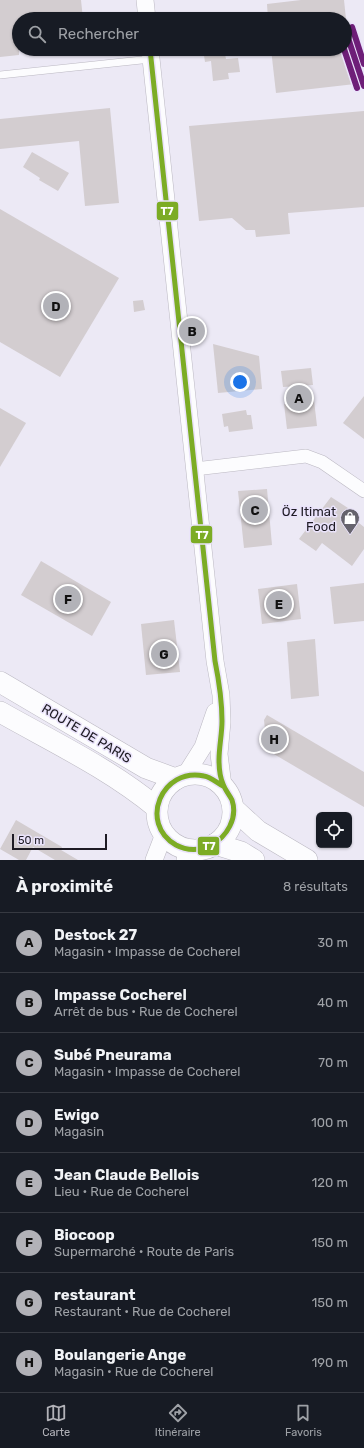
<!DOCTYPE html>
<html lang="fr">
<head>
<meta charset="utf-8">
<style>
	body { margin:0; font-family:Rubik,sans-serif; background:#242831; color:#f1f3f6 }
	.controls { position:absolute; right:12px; bottom:12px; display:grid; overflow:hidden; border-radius:6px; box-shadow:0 1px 3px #0004 }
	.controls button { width:36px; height:36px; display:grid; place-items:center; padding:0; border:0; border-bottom:1px solid #363941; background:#171b24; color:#f1f3f6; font:20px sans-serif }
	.scale { position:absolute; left:12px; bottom:10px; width:95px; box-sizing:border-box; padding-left:4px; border:2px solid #1e1b24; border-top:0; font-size:11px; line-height:14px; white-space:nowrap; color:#1e1b24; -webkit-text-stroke:3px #eae3fb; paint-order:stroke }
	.you { position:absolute; left:240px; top:382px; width:14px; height:14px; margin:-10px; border:3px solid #fff; border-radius:50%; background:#1a73e8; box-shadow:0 0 0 6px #1a73e833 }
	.badge { display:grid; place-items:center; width:26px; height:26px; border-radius:50%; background:#b2b2b8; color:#111; font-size:13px; font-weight:700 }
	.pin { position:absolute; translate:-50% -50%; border:2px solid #fff; box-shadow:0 1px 4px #0006 }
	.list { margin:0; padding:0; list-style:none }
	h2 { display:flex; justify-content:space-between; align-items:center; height:52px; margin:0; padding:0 16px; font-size:17px }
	h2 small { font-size:13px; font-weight:400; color:#9ea1a6 }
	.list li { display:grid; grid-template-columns:26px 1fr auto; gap:12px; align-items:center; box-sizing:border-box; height:60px; padding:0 16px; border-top:1px solid #363941 }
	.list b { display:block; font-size:15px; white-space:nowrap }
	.list p { margin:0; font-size:13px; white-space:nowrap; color:#9ea1a6 }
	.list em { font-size:13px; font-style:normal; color:#9ea1a6 }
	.icon { flex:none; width:22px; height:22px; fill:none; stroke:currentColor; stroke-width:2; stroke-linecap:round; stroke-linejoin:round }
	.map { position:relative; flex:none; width:364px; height:860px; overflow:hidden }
	.search { position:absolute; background:#171b24; box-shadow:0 1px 3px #0004; left:12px; right:12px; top:12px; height:44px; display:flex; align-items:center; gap:10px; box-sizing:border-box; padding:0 14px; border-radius:22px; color:#9ea1a6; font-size:15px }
	.sheet { height:532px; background:#171b24 }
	nav { display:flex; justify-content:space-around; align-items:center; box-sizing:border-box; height:56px; border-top:1px solid #363941; background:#171b24; font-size:11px; color:#9ea1a6 }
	nav a { display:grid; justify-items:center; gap:2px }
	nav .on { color:#b2b2b8 }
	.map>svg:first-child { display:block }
	.building { fill:#d3cdd0 }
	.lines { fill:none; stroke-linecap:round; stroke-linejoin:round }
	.service-casing { stroke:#bbb8c2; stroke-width:8 }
	.minor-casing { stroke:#bbb8c2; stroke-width:14 }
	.tertiary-casing { stroke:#bbb8c2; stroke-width:18 }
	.primary-casing { stroke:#bbb8c2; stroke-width:22 }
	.service { stroke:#fcfcfe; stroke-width:7 }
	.minor { stroke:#fcfcfe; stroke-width:13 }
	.tertiary { stroke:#fcfcfe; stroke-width:17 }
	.primary { stroke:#fcfcfe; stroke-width:21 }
	.bus-1-casing { stroke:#eae3fb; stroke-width:8 }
	.bus-1 { stroke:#7cac25; stroke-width:5 }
	.rail-1-casing { stroke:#eae3fb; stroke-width:9 }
	.rail-2-casing { stroke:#eae3fb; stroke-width:9 }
	.rail-3-casing { stroke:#eae3fb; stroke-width:9 }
	.rail-1 { stroke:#6e1e78; stroke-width:6 }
	.rail-2 { stroke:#6e1e78; stroke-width:6 }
	.rail-3 { stroke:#6e1e78; stroke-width:6 }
	.labels { text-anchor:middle; stroke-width:3; stroke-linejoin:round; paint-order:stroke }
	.poi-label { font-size:13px; fill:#1e1b24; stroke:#eae3fb; text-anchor:end }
	.street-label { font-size:13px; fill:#1e1b24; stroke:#eae3fb }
	.line-badge { stroke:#eae3fb; stroke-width:1.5 }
	.badge-label { font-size:11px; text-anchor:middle; font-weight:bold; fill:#fff }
</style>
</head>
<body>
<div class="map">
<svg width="364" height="860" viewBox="0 0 364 860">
	<rect width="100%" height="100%" fill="#ece9f5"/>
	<g class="building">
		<path d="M0,0H81L83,19H19V55L0,57Z"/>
		<path d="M301,0H344L346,19H268L267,4Z"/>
		<path d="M203,49H224L226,59L238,58L240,72L228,73L229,79L213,81L211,61L205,62Z"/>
		<path d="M271,49H350L355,84L276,93Z"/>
		<path d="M110,108L119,203L85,206L79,141L0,149V119Z"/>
		<path d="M364,111V207L288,213L290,234L256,237L255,230H246L232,218L199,221L189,126Z"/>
		<path d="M32,152L69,173L58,191L39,180L40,178L23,167Z"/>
		<path d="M0,209L119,278L60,377L0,342Z"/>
		<path d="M143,300L145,310L134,312L133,301Z"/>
		<path d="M213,344L259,356L262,389L218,393Z"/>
		<path d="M311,368L313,385L283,387L281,371Z"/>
		<path d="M364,396V439L343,423Z"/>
		<path d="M314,400L317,426L287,429L284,404Z"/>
		<path d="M0,408L26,423L0,467Z"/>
		<path d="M246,410L247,415H251L253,429L229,432L228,426L224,427L222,414Z"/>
		<path d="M267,489L272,545L244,548L238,491Z"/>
		<path d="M331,497L348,508L345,512L364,527V549L352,566L322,543L316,551L299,539Z"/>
		<path d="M41,561L111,602L92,636L21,595Z"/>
		<path d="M364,583V621L334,624L330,587Z"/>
		<path d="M297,584L301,619L262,624L258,589Z"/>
		<path d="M174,620L180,672L146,675L141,624Z"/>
		<path d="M315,639L319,696L291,699L287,642Z"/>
		<path d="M267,715L364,772V807L267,750L264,720Z"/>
		<path d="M16,820L62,847L61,850L78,860H55L33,847L26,860H19L0,849Z"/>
	</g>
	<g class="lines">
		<defs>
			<path id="service" d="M0,75L151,59"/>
			<path id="minor" d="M195,469L306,456L322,462L364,491"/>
			<g id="tertiary">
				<path d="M145,0L147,19"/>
				<path d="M150,49L215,661L221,695L222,722L219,754L223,786"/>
				<path d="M186,774L203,747L215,712"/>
				<path d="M154,860L164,834"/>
				<path d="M185,860L195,850"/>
			</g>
			<g id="primary">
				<path d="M0,682L146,768L176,779"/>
				<path d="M0,712C53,742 110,769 157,808"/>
				<circle cx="195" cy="812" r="38"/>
				<path d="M234,809L258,831L307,860"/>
				<path d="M215,844L241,852L254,860"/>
			</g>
		</defs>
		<use href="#service" class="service-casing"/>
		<use href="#minor" class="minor-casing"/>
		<use href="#tertiary" class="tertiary-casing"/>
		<use href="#primary" class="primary-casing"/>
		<use href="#service" class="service"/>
		<use href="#minor" class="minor"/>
		<use href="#tertiary" class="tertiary"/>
		<use href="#primary" class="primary"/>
		<defs>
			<path id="bus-1" d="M150,49L215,661C219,681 222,701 222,721C222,734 219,747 219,760C219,768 220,777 223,784C225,790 229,794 232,800C238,818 227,837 211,845C200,851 187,851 176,845C138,823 162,767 204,776C211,777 217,783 223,786"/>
		</defs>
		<use href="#bus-1" class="bus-1-casing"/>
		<use href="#bus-1" class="bus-1"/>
		<defs>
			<path id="rail-1" d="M345,29L364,86"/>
			<path id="rail-2" d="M344,49L357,88"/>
			<path id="rail-3" d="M352,27L364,64"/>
		</defs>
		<use href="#rail-1" class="rail-1-casing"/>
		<use href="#rail-2" class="rail-2-casing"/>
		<use href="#rail-3" class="rail-3-casing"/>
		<use href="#rail-1" class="rail-1"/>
		<use href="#rail-2" class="rail-2"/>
		<use href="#rail-3" class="rail-3"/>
	</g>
	<defs>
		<symbol id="shop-pin" viewBox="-11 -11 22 30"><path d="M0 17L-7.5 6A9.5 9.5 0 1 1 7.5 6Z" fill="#66636d" stroke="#eae3fb"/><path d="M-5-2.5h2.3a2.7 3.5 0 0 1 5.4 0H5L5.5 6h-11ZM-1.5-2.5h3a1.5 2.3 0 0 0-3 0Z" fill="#fff"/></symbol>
	</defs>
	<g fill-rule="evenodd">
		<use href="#shop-pin" x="339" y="507" width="22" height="30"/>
	</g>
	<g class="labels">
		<g class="poi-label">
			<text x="336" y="516">Öz Itimat<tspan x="336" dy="15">Food</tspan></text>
		</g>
		<g class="street-label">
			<text transform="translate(87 733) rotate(31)" y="5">ROUTE DE PARIS</text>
		</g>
	</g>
	<g class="line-badge">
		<rect x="156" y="201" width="23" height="20" rx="4" fill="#7cac25"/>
		<rect x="190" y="525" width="23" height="19" rx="4" fill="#7cac25"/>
		<rect x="197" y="836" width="23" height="20" rx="4" fill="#7cac25"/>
	</g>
	<g class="badge-label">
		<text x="167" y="215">T7</text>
		<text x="202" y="539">T7</text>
		<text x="209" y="850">T7</text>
	</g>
</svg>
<div class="controls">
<button><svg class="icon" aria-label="locate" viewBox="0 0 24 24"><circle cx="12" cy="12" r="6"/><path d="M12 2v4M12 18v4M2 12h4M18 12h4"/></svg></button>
</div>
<div class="scale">50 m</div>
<div class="you"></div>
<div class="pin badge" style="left:299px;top:398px">A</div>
<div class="pin badge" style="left:192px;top:331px">B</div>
<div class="pin badge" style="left:255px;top:510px">C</div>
<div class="pin badge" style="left:56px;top:306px">D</div>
<div class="pin badge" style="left:279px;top:604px">E</div>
<div class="pin badge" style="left:68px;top:599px">F</div>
<div class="pin badge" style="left:164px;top:654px">G</div>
<div class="pin badge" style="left:274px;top:739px">H</div>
<div class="search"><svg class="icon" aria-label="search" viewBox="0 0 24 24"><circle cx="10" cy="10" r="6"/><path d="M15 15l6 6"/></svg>Rechercher</div>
</div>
<section class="sheet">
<h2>À proximité<small>8 résultats</small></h2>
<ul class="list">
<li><span class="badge">A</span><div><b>Destock 27</b><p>Magasin · Impasse de Cocherel</p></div><em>30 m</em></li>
<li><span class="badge">B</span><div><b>Impasse Cocherel</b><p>Arrêt de bus · Rue de Cocherel</p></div><em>40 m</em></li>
<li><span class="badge">C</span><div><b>Subé Pneurama</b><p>Magasin · Impasse de Cocherel</p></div><em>70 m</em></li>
<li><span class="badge">D</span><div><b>Ewigo</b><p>Magasin</p></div><em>100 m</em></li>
<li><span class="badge">E</span><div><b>Jean Claude Bellois</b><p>Lieu · Rue de Cocherel</p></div><em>120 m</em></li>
<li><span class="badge">F</span><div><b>Biocoop</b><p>Supermarché · Route de Paris</p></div><em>150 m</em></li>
<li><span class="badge">G</span><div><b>restaurant</b><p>Restaurant · Rue de Cocherel</p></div><em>150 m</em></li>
<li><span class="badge">H</span><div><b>Boulangerie Ange</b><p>Magasin · Rue de Cocherel</p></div><em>190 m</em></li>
</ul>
</section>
<nav>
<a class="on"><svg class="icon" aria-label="map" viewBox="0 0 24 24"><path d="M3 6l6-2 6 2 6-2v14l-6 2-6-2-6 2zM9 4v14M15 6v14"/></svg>Carte</a>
<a><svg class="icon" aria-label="directions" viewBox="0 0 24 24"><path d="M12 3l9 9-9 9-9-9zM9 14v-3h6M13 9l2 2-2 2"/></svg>Itinéraire</a>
<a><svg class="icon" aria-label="saved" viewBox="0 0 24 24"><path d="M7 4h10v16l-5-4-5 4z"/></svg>Favoris</a>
</nav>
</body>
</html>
